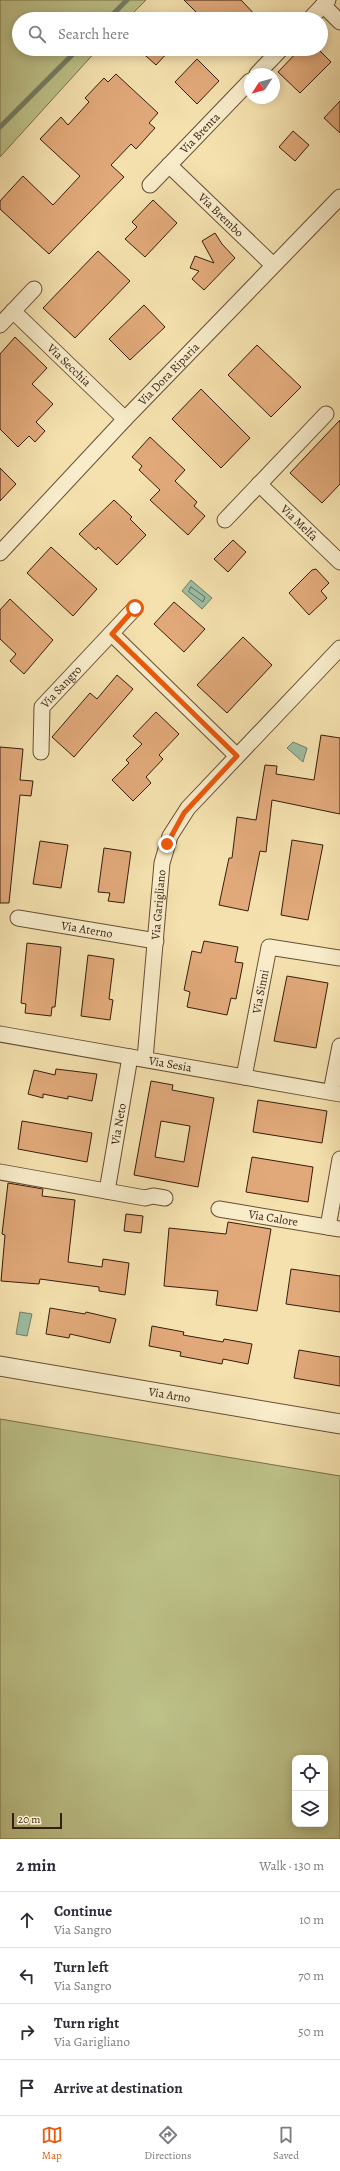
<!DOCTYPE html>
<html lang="en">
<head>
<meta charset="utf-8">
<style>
	body { margin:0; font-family:Alegreya,serif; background:#f2f2f3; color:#2b2b33 }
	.controls { position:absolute; right:12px; bottom:12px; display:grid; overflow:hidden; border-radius:8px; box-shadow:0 2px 10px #0003 }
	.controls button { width:36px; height:36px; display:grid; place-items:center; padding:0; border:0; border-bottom:1px solid #e1e1e2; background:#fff; color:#2b2b33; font:20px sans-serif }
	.compass { position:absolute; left:244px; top:68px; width:36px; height:36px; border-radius:50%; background:#fff; box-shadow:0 2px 10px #0003; rotate:234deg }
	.scale { position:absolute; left:12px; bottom:10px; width:50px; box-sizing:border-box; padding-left:4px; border:2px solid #371d0e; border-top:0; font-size:11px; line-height:14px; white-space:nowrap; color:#371d0e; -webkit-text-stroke:3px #f8ecca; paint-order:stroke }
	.stop { position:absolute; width:12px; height:12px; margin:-9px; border:3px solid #ea580c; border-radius:50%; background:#fff }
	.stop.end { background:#ea580c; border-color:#fff; box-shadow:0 1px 4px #0008 }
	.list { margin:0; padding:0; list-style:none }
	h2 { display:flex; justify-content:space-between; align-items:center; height:52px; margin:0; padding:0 16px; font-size:17px }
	h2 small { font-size:13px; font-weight:400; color:#7c7c81 }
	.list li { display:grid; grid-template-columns:26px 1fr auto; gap:12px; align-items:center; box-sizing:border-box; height:56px; padding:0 16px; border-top:1px solid #e1e1e2 }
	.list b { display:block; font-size:15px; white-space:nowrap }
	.list p { margin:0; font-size:13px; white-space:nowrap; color:#7c7c81 }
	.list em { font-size:13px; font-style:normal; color:#7c7c81 }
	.icon { flex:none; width:22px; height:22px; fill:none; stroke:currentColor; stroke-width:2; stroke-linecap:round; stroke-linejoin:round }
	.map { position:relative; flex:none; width:340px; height:1839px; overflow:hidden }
	.search { position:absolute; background:#fff; box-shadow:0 2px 10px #0003; left:12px; right:12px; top:12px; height:44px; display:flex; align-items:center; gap:10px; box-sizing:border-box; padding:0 14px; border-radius:22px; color:#7c7c81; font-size:15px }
	.sheet { height:276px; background:#fff }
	nav { display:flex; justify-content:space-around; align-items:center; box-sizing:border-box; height:56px; border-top:1px solid #e1e1e2; background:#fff; font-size:11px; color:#7c7c81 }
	nav a { display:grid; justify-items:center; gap:2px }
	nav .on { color:#ea580c }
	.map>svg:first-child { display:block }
	.green { fill:#bdc289; stroke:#7a704c; fill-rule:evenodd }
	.water { fill:#9dbea4; stroke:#747e68 }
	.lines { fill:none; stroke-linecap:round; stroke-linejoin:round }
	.shore { stroke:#6a6e59; stroke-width:1 }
	.stream { stroke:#747e68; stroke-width:5 }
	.building { fill:#e1a97a; stroke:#371d0e; fill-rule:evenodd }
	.minor-casing { stroke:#664e36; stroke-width:17 }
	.tertiary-casing { stroke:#664e36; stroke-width:21 }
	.minor { stroke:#f8ecca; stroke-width:15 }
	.tertiary { stroke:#f8ecca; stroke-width:19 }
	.route { stroke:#ea580c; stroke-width:5 }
	.labels { text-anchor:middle; stroke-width:3; stroke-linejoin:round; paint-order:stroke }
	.street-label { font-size:12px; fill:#371d0e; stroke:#f8ecca }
</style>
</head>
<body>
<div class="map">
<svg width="340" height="1839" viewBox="0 0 340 1839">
	<rect width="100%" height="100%" fill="#f4e1ae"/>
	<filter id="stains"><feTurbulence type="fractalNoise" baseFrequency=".005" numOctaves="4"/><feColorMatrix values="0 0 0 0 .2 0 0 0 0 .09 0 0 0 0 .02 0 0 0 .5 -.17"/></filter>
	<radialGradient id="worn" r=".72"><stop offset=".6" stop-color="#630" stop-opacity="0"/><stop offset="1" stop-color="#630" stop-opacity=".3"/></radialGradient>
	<g class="green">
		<path d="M0,0H146L127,19H19V49H98L0,157Z"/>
		<path d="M0,1419L340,1476V1839H0ZM295,1758H325V1824H295Z"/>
	</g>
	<g class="water">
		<path d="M191,580L212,598L202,609L182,591Z"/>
		<path d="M293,742L307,748L303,762L287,748Z"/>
		<path d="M20,1312L32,1314L27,1336L16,1334Z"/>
	</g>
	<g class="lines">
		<path class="shore" d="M191,587L205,597L203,602L189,592Z"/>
		<g class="stream">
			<path d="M108,19L127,0"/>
			<path d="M0,127L78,49"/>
		</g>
	</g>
	<g class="building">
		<path d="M184,0H241L259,19H203Z"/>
		<path d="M138,49H171L156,65Z"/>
		<path d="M300,49H318L331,62L300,93L278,72Z"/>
		<path d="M197,59L219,81L197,104L175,82Z"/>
		<path d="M116,74L158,113L149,123L155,128L136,149L131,144L111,165L124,177L49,254L0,209V201L23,176L53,205L80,176L40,139L61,117L68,125L89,102L85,98L104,78L108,82Z"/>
		<path d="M340,101V133L324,118Z"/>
		<path d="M293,131L309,145L295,161L279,147Z"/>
		<path d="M153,200L177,223L145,257L125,239L137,227L132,222Z"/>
		<path d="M215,233L222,244L235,258L204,290L192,279L199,271L190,268L195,256L214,263L202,241Z"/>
		<path d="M98,251L130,281L75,338L43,308Z"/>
		<path d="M144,305L165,327L130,360L109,339Z"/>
		<path d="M15,337L47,368L32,384L53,404L36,422L45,431L35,442L29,436L18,447L0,429V354Z"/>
		<path d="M257,345L301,387L271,417L228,375Z"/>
		<path d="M201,389L250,438L221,468L172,419Z"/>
		<path d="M340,420V484L322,503L290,473Z"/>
		<path d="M150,437L185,470L175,481L197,502L194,506L205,516L188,535L150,500L160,490L139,470L142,466L132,457Z"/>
		<path d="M0,468L16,484L0,501Z"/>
		<path d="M114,500L132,517L130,519L146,535L117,565L98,547L96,550L79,534Z"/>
		<path d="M233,540L246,552L228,572L214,559Z"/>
		<path d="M51,547L97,589L73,616L27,573Z"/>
		<path d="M316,569L329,583L321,591L327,598L309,615L289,593L312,570Z"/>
		<path d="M10,599L53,640L24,674L10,661L16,654L0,639V610Z"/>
		<path d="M174,602L205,629L184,652L154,624Z"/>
		<path d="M243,637L272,665L227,713L197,685Z"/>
		<path d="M117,675L133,689L74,757L52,737L90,693L97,699Z"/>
		<path d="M156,712L179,734L159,755L163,759L146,777L151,783L133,801L112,780L129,763L126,760L142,744L133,736Z"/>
		<path d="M321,735L340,738V814L272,800L266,852L260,851L248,911L219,905L229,858H232L237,817L256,820L265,765L277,766L276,774L314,780Z"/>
		<path d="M0,747L23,749L20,780L33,781L31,796L20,795L9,903H0Z"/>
		<path d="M292,840L323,845L308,920L281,915Z"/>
		<path d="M40,841L68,845L61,888L33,884Z"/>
		<path d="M104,848L131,852L124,903L108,901L110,893L98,892Z"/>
		<path d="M204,941L238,947L235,962L243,963L236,999L231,998L227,1015L187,1007L190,992L184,990L192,951L201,953Z"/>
		<path d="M27,943L61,947L55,1007H52L51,1016L25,1013L26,1004L21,1003Z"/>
		<path d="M88,955L114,959L109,999L113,1000L110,1020L81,1016Z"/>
		<path d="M287,976L328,983L316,1048L274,1041Z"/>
		<path d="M56,1069L97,1074L92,1101L68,1096V1099L43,1094V1098L28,1094L34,1070L55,1075Z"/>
		<path d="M151,1081L173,1085L172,1090L214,1098L198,1187L134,1175ZM161,1121L190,1126L184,1162L155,1157Z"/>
		<path d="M258,1100L327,1111L322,1143L253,1132Z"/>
		<path d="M22,1121L92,1133L87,1162L18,1149Z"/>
		<path d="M252,1157L313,1167L308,1202L246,1192Z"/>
		<path d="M8,1183L43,1189L42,1196L75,1200L68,1262L102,1267L103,1259L129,1263L125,1295L99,1291V1287L40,1279L39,1284L1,1281L5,1235L2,1234Z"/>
		<path d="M126,1214L143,1216L141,1233L124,1231Z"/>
		<path d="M228,1222L271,1229L257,1311L216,1305L218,1291L164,1286L169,1228L226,1234Z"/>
		<path d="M291,1269L340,1276V1312L286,1304Z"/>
		<path d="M50,1308L85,1314L86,1312L116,1319L110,1343L70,1334L69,1338L46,1334Z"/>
		<path d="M152,1326L184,1332L183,1335L223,1342L224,1339L252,1344L248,1364L223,1359L222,1364L180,1356L181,1352L149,1346Z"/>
		<path d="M299,1350L340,1357V1386L294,1378Z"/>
	</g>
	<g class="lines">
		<defs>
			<g id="minor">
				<path d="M323,5L340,22"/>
				<path d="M310,19L328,0"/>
				<path d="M257,74L281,49"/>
				<path id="s1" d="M169,165L273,265"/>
				<path id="s2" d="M150,185L250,81"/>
				<path id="s3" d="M13,311L125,419"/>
				<path d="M0,325L34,289"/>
				<path id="s4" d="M259,484L340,562"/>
				<path d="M225,520L326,414"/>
				<path id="s5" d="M0,553L125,419L340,197"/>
				<path d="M112,634L237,756"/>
				<path id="s6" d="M41,752L42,707L135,608"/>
				<path id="s7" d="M18,918L156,941"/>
				<path id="s8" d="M0,1034L340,1094"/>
				<path id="s9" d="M145,1059L162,863L170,836L188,808L340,648"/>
				<path id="s10" d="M244,1077L269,947L340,958"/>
				<path d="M331,1092L340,1046"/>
				<path d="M0,1172L145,1198L153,1196L165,1198"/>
				<path id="s11" d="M107,1191L130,1057"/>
				<path id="s12" d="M219,1209L340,1229"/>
				<path d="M328,1227L340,1159"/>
			</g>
			<g id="tertiary">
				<path id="s13" d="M0,1366L340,1424"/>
			</g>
		</defs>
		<use href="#minor" class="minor-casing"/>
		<use href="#tertiary" class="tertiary-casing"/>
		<use href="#minor" class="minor"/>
		<use href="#tertiary" class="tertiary"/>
	</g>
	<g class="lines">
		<path class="route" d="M135,608L112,634L237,756L184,813L167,844"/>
	</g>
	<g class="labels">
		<g class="street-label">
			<text dy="4" stroke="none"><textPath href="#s2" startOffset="72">Via Brenta</textPath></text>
			<text dy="4" stroke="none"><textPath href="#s1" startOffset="72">Via Brembo</textPath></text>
			<text dy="4" stroke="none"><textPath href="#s3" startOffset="78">Via Secchia</textPath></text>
			<text dy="4" stroke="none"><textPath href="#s5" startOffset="246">Via Dora Riparia</textPath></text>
			<text dy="4" stroke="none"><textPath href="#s4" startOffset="56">Via Melfa</textPath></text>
			<text dy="4" stroke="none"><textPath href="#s6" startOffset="73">Via Sangro</textPath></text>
			<text dy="4" stroke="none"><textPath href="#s9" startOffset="155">Via Garigliano</textPath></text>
			<text dy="4" stroke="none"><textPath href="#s7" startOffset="70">Via Aterno</textPath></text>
			<text dy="4" stroke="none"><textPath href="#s10" startOffset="87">Via Sinni</textPath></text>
			<text dy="4" stroke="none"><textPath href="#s8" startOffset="173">Via Sesia</textPath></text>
			<text dy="4" stroke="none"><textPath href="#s11" startOffset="68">Via Neto</textPath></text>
			<text dy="4" stroke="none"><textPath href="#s12" startOffset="55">Via Calore</textPath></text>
			<text dy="4" stroke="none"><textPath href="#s13" startOffset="172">Via Arno</textPath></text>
		</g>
	</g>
	<rect width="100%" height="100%" filter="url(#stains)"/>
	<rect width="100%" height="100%" fill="url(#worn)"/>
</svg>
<div class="controls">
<button><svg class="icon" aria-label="locate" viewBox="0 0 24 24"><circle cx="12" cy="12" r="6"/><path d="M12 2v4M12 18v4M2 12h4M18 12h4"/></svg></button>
<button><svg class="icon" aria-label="layers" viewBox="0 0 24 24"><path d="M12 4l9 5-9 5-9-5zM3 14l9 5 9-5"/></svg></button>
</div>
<svg class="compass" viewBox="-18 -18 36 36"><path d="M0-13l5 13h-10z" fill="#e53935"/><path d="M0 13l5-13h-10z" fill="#7c7c81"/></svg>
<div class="scale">20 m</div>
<div class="stop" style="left:135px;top:608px"></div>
<div class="stop end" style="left:167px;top:844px"></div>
<div class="search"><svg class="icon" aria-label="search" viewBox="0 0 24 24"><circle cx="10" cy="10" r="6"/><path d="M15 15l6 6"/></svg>Search here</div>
</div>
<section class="sheet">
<h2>2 min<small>Walk · 130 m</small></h2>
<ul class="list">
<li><svg class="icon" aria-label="ahead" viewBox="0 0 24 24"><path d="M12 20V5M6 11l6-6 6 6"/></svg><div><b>Continue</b><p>Via Sangro</p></div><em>10 m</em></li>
<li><svg class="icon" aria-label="left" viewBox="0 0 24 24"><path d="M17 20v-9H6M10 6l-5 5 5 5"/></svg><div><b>Turn left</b><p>Via Sangro</p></div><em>70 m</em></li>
<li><svg class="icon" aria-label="right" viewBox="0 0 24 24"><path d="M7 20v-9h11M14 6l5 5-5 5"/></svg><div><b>Turn right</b><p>Via Garigliano</p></div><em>50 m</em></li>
<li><svg class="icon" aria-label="arrive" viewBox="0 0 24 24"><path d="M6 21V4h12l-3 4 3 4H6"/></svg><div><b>Arrive at destination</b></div></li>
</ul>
</section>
<nav>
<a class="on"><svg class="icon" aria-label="map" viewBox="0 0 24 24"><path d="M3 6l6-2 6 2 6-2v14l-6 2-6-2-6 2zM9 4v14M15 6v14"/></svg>Map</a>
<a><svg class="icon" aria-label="directions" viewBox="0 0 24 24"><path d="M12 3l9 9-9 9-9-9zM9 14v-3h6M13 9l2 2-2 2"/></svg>Directions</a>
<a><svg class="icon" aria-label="saved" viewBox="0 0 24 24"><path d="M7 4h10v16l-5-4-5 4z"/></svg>Saved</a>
</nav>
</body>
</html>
